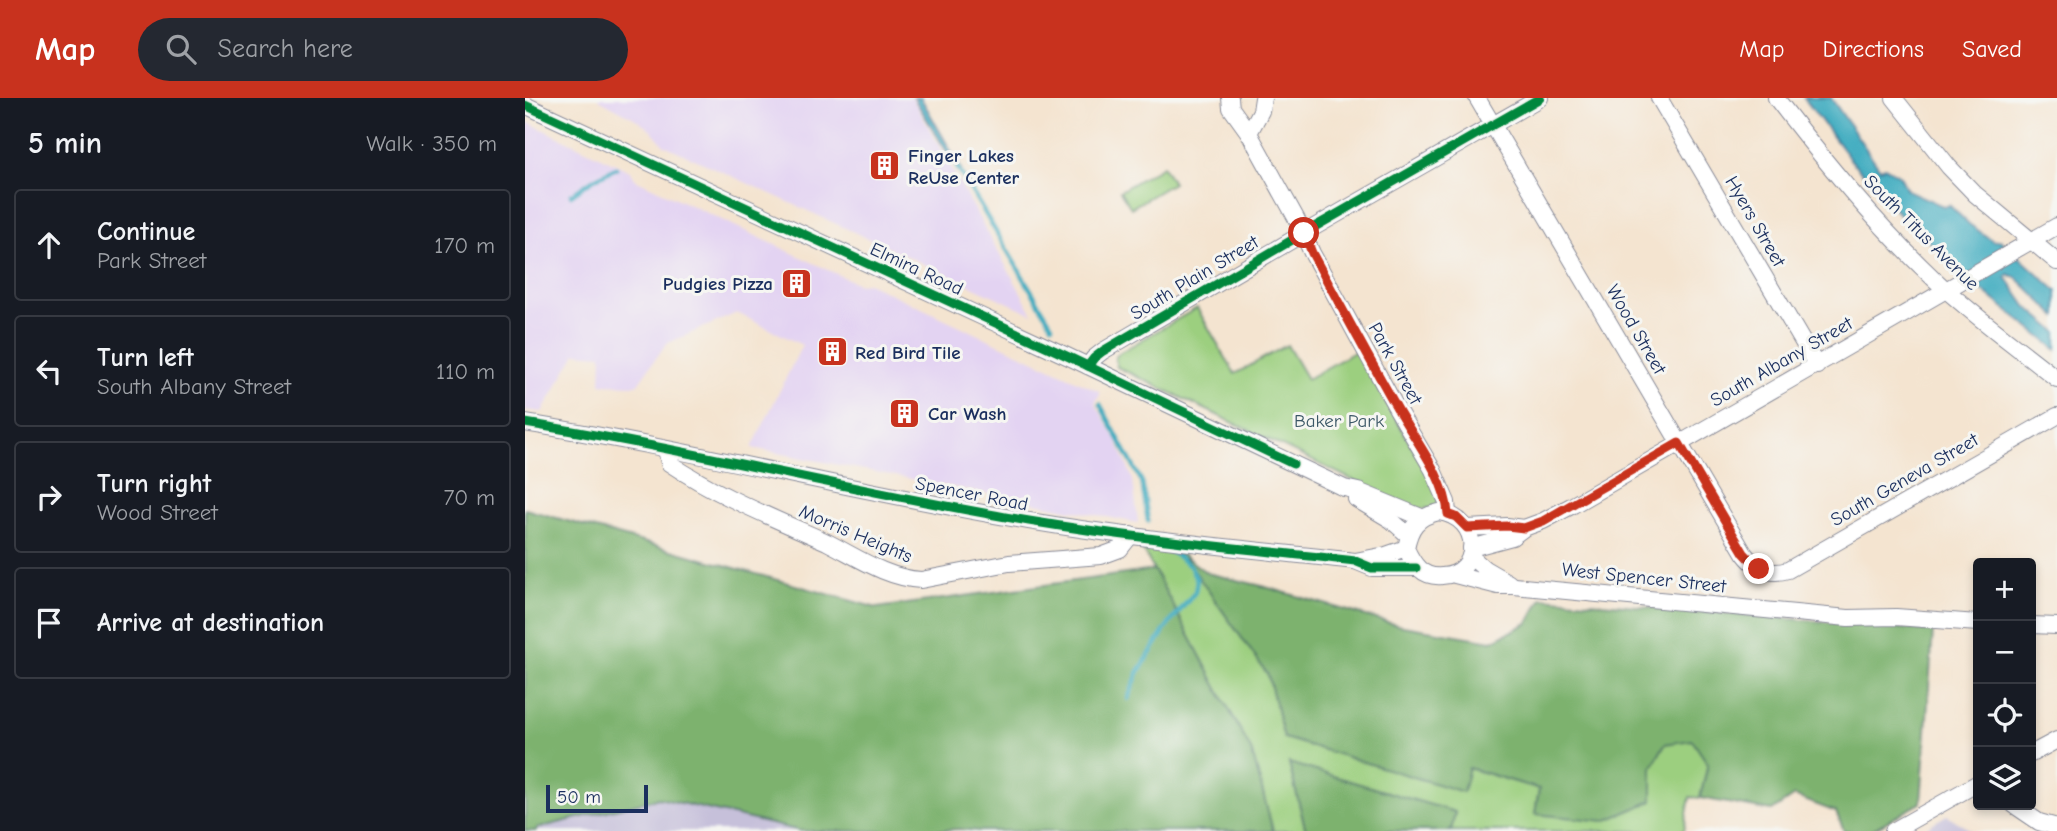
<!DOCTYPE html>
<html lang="en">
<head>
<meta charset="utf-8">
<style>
	body { margin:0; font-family:"Comic Neue",sans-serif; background:#242831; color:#f1f3f6 }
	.controls { position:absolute; right:21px; bottom:21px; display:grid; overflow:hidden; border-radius:7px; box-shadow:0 4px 10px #0003 }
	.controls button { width:63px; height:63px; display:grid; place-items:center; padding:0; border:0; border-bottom:2px solid #363941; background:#171b24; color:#f1f3f6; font:35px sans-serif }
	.scale { position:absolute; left:21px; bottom:18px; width:102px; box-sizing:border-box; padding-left:7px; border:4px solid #1b2f5e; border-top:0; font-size:19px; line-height:24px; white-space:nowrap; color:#1b2f5e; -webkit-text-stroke:5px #f6f6f2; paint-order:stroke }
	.stop { position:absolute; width:21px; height:21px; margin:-16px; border:5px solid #c8321e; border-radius:50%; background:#fff }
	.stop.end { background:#c8321e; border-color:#fff; box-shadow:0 2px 7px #0008 }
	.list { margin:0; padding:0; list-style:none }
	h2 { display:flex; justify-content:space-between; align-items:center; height:91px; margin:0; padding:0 28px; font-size:30px }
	h2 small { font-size:23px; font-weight:400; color:#9ea1a6 }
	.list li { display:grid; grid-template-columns:46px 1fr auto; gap:21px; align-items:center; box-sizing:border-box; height:112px; margin:0 14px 14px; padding:0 14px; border:2px solid #363941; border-radius:7px }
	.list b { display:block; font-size:26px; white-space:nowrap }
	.list p { margin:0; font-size:23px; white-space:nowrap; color:#9ea1a6 }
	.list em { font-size:23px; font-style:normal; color:#9ea1a6 }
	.icon { flex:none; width:38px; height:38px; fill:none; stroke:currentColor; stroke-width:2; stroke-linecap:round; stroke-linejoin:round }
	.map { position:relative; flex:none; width:1532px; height:733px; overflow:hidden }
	header { display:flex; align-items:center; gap:42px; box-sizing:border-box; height:98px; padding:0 35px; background:#c8321e; color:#fff }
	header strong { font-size:33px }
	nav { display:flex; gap:38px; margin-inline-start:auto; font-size:24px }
	.search { width:490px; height:63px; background:#242831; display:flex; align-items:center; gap:18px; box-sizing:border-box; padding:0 24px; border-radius:38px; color:#9ea1a6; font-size:26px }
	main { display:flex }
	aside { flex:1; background:#171b24 }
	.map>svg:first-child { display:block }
	.built { fill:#e3d3f2 }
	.industrial { fill:#c6c0da }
	.green { fill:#9ccf7f; stroke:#5c7f6e; stroke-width:2 }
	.forest { fill:#7db26e; stroke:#4c7066; stroke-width:2 }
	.water { fill:#41acc0; stroke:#2e6e8f; stroke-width:2 }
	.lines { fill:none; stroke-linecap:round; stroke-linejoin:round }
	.stream { stroke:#41acc0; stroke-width:4.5 }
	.minor-casing { stroke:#888a97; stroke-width:18 }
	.minor { stroke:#fff; stroke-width:16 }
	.cycleway-casing { stroke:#f6f6f2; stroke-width:13 }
	.cycleway { stroke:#00873e; stroke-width:9 }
	.route { stroke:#c8321e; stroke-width:9 }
	.labels { text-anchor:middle; stroke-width:6; stroke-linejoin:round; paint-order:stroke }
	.poi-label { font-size:19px; font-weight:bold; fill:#1b2f5e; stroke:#f6f6f2; text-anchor:start }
	.street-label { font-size:19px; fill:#1b2f5e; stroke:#f6f6f2 }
	.park-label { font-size:19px; fill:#3b5766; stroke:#f6f6f2 }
</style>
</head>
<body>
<header>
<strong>Map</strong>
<div class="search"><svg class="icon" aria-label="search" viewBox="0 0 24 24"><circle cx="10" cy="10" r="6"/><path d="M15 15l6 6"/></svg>Search here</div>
<nav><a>Map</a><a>Directions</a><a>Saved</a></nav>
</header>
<main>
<aside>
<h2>5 min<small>Walk · 350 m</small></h2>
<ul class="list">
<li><svg class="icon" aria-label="ahead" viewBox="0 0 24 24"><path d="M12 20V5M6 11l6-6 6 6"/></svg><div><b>Continue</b><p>Park Street</p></div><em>170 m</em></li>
<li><svg class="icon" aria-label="left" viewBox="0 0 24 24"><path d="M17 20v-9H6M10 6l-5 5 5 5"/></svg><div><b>Turn left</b><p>South Albany Street</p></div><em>110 m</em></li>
<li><svg class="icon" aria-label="right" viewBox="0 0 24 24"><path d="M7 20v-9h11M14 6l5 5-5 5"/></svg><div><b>Turn right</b><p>Wood Street</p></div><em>70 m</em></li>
<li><svg class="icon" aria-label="arrive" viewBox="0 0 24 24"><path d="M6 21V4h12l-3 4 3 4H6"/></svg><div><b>Arrive at destination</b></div></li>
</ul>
</aside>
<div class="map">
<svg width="1532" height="733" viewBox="0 0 1532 733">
	<rect width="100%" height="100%" fill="#f6f6f2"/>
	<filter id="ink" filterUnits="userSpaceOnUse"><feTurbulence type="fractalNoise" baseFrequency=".0143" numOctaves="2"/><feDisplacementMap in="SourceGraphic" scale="14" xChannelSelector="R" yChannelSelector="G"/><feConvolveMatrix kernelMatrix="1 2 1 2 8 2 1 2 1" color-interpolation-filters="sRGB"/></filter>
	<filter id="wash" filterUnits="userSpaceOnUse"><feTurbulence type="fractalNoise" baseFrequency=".00686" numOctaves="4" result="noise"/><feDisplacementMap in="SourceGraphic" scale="28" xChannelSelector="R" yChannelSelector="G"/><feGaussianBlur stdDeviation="1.57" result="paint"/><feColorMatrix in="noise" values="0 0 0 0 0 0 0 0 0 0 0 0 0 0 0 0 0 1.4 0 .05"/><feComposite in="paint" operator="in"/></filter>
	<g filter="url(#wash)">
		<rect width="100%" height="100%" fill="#f4e4d0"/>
		<g class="built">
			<path d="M72,0H387L508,216L139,47L127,33L109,20Z"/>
			<path d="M0,23L105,73L110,81L333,186L343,185L576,294L570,305L592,343L608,382L613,425L227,350L277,247L212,215L141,246L112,287L76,286L77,257L51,255L17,314L0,312Z"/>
		</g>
		<g class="industrial">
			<path d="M134,700L276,733H11L13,730Z"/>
			<path d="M1422,717L1447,733H1395Z"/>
		</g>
		<g class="green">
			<path d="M638,68L648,85L606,110L595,93Z"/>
			<path d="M672,210L710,276L762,247L782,281L831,253L905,379L912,396L915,409L897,411L886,410L592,269L590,260L594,255Z"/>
			<path d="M616,448L658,457L743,577L759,640L938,693L943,670L1014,691L1010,716L1127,703V669L1140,645L1167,641L1183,666L1175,700L1165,699L1159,733H926L930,715L764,666L781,733H748L727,654Z"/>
		</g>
		<g class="forest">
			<path d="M0,411L352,510L629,472L727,654L748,733H454L435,731L398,733H276L134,700L13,730L11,733H0Z"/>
			<path d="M658,457L682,475L737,488L872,527L967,543L1003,525L1017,500L1408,533L1396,705L1345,733H1319L1311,714L1269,698L1247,713L1175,700L1183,666L1167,642L1140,646L1127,669V703L1080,723L1010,716L1014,691L944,670L938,694L759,640L743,577Z"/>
			<path d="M764,665L930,714L926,733H781Z"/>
		</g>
		<g class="water">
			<path d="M389,0H396L436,71L433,72Z"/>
			<path d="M1279,0H1306L1355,71L1360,69L1375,78L1382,92L1420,109L1424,107L1444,126L1468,143L1475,142L1532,193V219L1492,180L1483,176L1481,179L1501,208L1532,234V252L1458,193L1375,117L1325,61Z"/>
		</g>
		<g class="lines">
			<g class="stream">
				<path d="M432,69L527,227"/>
				<path d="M46,97L69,81L91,70"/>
				<path d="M575,306L617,384L623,423"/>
				<path d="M603,601L613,575L641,530L670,494L672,482L665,468L645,453"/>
			</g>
		</g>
	</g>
	<g filter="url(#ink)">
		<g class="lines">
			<defs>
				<g id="minor">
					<path d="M705,0L706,10L724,35L736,13L738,0"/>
					<path d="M952,0L1219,455C1231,471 1244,478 1263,472L1532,318"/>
					<path d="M1134,0L1292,268"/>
					<path d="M1251,0C1300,64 1350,125 1408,180C1447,217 1491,248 1532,281"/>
					<path d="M1369,0L1424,69L1450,96L1532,164"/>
					<path d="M0,7L544,259L819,390L833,393L896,419"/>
					<path d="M724,35L771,120L787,155L872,311L908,372L922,404L923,416"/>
					<path d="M563,268L569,260L578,253L779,135L1015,0"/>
					<path d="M0,325C169,352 335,395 504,423C612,441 722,451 830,463L847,470H891"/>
					<path d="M141,351L144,365C193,398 248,420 302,444C332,459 361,480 396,482L484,465L576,458L595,451L606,437"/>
					<path d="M831,401L866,422L883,437"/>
					<path d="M914,414C957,420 957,476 917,478C897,480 888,466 881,450C885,429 892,419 914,414Z"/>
					<path d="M942,430L982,428L999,430"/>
					<path d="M946,450L987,439L999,430L1018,423L1048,407L1532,128"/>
					<path d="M945,458L960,471L984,485"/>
					<path d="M830,463L861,457L881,450"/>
					<path d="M930,477L973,488H989L1323,520L1371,519L1453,525"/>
					<path d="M1506,527L1532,528"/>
					<path d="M1506,656L1532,642"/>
					<path d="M1489,707L1514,724L1532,729"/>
					<path d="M1368,733L1453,685"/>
				</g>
			</defs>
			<use href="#minor" class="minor-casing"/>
			<use href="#minor" class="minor"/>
			<defs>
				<g id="cycleway">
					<path d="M0,7L544,259L768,366"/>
					<path d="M563,268L569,260L578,253L779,135L1015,0"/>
					<path d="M0,325C169,352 335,395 504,423C612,441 722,451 830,463L847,470H891"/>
				</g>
			</defs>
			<use href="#cycleway" class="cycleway-casing"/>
			<use href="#cycleway" class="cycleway"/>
		</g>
	</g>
	<g class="lines" filter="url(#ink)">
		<path class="route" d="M779,135L787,155C815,207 843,259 872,310C889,341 921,380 923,416L931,419L942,430L982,428L999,430L1018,423L1154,345L1219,455L1234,471"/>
	</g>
	<defs>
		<symbol id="building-square" viewBox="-11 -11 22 22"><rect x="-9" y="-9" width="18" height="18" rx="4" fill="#c8321e" stroke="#f6f6f2"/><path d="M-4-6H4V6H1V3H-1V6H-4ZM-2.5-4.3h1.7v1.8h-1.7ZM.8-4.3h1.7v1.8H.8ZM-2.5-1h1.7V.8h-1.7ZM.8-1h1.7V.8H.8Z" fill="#fff"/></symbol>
	</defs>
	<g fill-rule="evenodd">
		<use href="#building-square" x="342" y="50" width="35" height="35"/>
		<use href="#building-square" x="254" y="168" width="35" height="35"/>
		<use href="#building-square" x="290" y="236" width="35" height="35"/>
		<use href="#building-square" x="362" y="298" width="35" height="35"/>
	</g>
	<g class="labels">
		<g class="poi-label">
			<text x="383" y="64">Finger Lakes<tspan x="383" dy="22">ReUse Center</tspan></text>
			<text x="248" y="192" text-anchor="end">Pudgies Pizza</text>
			<text x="330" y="261">Red Bird Tile</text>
			<text x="403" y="322">Car Wash</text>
		</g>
		<g class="street-label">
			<text transform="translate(1231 123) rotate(60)" y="7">Hyers Street</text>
			<text transform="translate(1397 134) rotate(45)" y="7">South Titus Avenue</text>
			<text transform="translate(392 170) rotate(25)" y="7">Elmira Road</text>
			<text transform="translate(669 179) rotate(-31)" y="7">South Plain Street</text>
			<text transform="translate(1112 231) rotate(60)" y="7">Wood Street</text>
			<text transform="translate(1256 263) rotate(-30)" y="7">South Albany Street</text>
			<text transform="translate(871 265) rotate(61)" y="7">Park Street</text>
			<text transform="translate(1379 381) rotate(-30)" y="7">South Geneva Street</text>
			<text transform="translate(447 395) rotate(11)" y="7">Spencer Road</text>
			<text transform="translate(331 435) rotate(23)" y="7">Morris Heights</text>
			<text transform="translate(1119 479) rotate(6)" y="7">West Spencer Street</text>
		</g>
		<g class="park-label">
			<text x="814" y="329">Baker Park</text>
		</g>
	</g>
</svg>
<div class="controls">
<button>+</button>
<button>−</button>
<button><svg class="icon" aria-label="locate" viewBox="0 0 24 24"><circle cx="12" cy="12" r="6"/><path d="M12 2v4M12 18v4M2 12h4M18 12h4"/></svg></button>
<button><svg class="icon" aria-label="layers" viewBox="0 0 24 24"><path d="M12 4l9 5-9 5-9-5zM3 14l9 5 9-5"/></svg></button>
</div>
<div class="scale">50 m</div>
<div class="stop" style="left:779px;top:135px"></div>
<div class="stop end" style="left:1234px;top:471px"></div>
</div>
</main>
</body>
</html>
